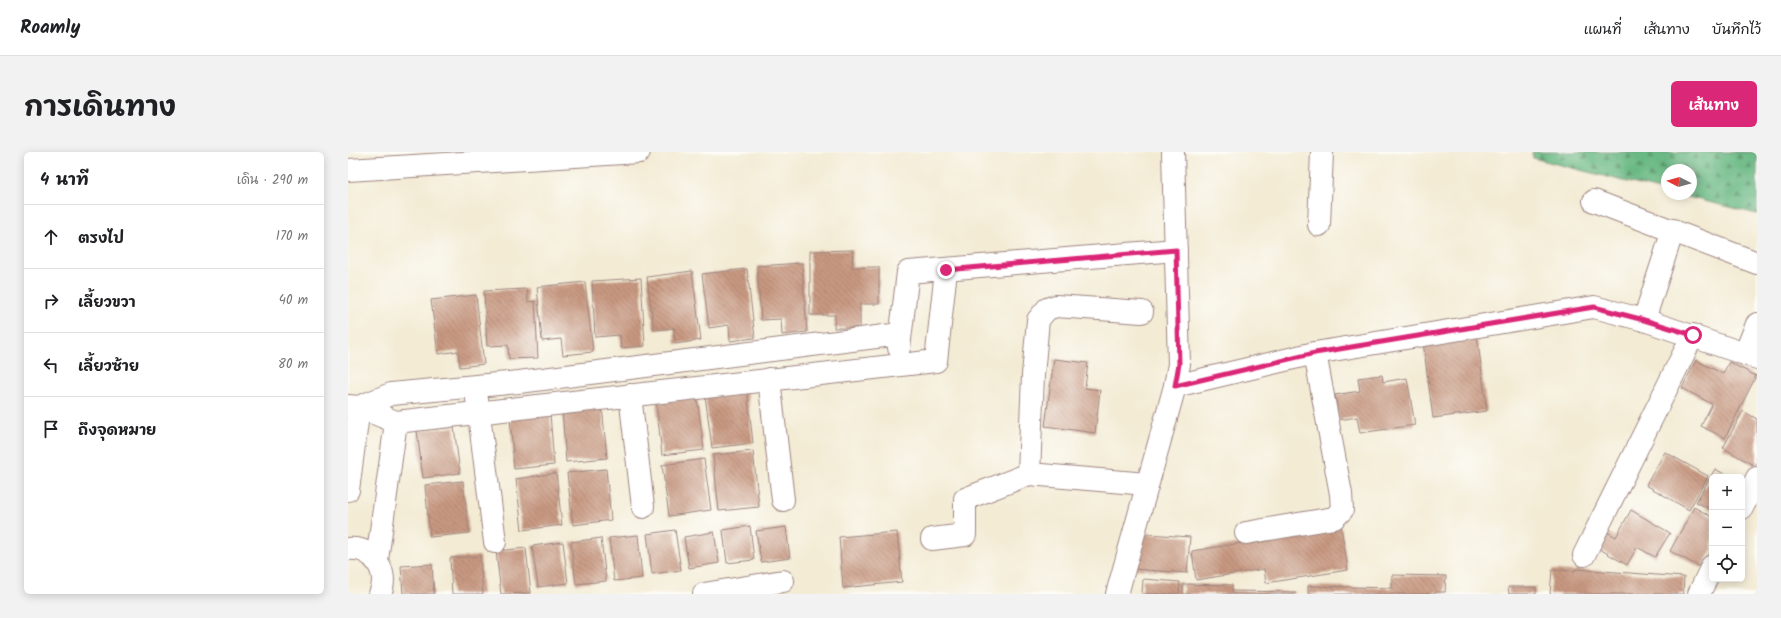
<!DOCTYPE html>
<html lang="th">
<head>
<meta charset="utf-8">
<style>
	body { margin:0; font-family:Kalam,"Playpen Sans Thai",sans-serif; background:#f2f2f2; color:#202124 }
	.controls { position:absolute; right:12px; bottom:12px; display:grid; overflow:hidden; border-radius:6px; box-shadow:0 2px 10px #0003 }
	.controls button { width:36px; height:36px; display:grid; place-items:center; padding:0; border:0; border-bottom:1px solid #e0e0e0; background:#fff; color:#202124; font:20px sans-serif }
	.compass { position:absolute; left:1313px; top:12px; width:36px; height:36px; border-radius:50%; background:#fff; box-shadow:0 2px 10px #0003; rotate:276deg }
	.stop { position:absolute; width:12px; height:12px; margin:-9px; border:3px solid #db2777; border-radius:50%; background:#fff }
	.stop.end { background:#db2777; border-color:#fff; box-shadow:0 1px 4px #0008 }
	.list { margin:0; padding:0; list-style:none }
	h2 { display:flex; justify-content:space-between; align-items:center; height:52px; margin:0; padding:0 16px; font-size:17px }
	h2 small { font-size:13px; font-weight:400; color:#757577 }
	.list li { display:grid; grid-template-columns:26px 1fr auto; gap:12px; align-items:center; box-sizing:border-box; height:64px; padding:0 16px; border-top:1px solid #e0e0e0 }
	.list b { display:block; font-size:15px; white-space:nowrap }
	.list em { font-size:13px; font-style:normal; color:#757577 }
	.icon { flex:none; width:22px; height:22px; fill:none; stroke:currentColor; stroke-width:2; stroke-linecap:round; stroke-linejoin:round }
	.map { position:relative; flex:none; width:1409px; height:442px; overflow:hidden; border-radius:6px }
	header { display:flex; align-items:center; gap:24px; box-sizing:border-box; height:56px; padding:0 20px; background:#fff; border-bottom:1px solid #e0e0e0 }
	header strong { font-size:19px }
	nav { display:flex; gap:22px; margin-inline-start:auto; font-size:14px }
	.intro { display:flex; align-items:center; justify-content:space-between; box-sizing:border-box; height:96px; padding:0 24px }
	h1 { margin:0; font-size:28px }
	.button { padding:10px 18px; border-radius:6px; background:#db2777; color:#fff; font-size:14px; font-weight:700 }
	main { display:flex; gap:24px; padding:0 24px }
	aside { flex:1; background:#fff; border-radius:6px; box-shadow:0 2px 10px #0003 }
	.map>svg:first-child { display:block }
	.forest { fill:url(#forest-firs); stroke:#5a6c58 }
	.building { fill:url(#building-back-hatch) }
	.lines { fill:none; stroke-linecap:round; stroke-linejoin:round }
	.minor-casing { stroke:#9e8580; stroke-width:24 }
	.minor { stroke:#fff; stroke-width:22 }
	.route { stroke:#db2777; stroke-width:5 }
</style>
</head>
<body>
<header>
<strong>Roamly</strong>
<nav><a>แผนที่</a><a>เส้นทาง</a><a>บันทึกไว้</a></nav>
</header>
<div class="intro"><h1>การเดินทาง</h1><a class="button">เส้นทาง</a></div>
<main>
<aside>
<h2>4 นาที<small>เดิน · 290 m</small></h2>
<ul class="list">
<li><svg class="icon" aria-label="ahead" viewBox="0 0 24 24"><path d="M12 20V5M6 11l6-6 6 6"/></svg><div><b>ตรงไป</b></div><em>170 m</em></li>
<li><svg class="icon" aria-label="right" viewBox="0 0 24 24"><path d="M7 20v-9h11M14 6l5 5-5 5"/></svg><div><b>เลี้ยวขวา</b></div><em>40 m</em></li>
<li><svg class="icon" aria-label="left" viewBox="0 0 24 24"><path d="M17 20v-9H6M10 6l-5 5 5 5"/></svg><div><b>เลี้ยวซ้าย</b></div><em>80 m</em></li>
<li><svg class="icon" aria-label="arrive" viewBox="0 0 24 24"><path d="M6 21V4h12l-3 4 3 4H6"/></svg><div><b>ถึงจุดหมาย</b></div></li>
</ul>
</aside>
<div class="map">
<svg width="1409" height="442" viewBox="0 0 1409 442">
	<defs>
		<pattern id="forest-firs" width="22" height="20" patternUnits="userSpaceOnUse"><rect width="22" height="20" fill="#6bb984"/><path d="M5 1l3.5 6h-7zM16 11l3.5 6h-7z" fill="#5a966c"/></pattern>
		<pattern id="building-back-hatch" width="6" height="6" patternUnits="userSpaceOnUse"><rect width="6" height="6" fill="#c89981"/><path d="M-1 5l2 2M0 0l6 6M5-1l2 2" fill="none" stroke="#a47c6a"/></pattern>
	</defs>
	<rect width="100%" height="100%" fill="#fdfcf7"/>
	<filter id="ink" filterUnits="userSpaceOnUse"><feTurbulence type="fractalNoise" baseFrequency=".025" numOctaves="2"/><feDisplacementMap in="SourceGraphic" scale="8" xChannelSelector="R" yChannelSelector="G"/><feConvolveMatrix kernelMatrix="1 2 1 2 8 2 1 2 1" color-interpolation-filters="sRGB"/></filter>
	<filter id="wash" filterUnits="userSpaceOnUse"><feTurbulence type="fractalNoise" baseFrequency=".012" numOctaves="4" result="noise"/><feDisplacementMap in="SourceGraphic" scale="16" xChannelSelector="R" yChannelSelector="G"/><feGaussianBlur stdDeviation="0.9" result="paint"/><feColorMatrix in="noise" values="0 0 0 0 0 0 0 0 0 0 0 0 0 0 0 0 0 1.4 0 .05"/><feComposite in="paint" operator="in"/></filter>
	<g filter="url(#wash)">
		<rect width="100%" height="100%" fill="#f3ebd4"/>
		<path class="forest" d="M1184,0H1409V62L1328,42H1343V18H1319V40L1185,6Z"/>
		<g id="blocks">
			<g class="building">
				<path d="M505,98L504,115H531V152H512V176H486L487,163H462V99Z"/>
				<path d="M454,111L459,180L434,183L433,167L413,168L409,114Z"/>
				<path d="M399,117L407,186L382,189L381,173L361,176L354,122Z"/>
				<path d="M344,119L353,188L327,192L326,176L306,178L299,125Z"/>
				<path d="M293,126L297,194L273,196L272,183L247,185L244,129Z"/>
				<path d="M237,130L245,200L215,203L213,187L194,189L189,135Z"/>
				<path d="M179,137L180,150L187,149L190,206L161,207L160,193L139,194L136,139Z"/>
				<path d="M128,143L136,212L112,215L110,199L90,202L83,148Z"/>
				<path d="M1129,183L1139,259L1085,266L1075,190Z"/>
				<path d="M706,207L740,211L737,236L752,238L747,281L697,274Z"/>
				<path d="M1348,208L1375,222L1381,210L1408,224L1377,286L1353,274L1364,252L1334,236Z"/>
				<path d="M1034,223L1035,230L1059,226L1067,273L1012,281L1009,265L991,268L987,243L1012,239L1010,226Z"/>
				<path d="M399,238L405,291L364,296L357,243Z"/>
				<path d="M349,245L356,298L314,303L308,250Z"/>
				<path d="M254,254L259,306L218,310L214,257Z"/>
				<path d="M1395,259L1409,267V311L1407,314L1375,296Z"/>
				<path d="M202,261L206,313L166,317L162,265Z"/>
				<path d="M106,275L112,321L75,326L69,279Z"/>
				<path d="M405,299L411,355L371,359L365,303Z"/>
				<path d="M1317,300L1360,324L1341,358L1298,333Z"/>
				<path d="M356,307L363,358L321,364L314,313Z"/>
				<path d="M258,317L263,368L225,373L219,321Z"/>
				<path d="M1367,317L1382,325H1364V358L1348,350Z"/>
				<path d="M208,321L214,373L174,378L168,327Z"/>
				<path d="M115,329L121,381L82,385L77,333Z"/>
				<path d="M1346,355L1364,365V397L1354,416L1322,399Z"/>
				<path d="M1283,358L1322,381L1307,405L1289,395L1279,413L1250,396L1259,380L1268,385Z"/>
				<path d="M402,374L406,408L379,411L375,378Z"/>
				<path d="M438,375L442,406L413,410L408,379Z"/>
				<path d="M993,375L1000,418L918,431L916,417L848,428L844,399Z"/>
				<path d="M327,378L333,418L304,422L299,382Z"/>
				<path d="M366,380L371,411L341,416L336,385Z"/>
				<path d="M549,380L554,430L495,436L491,385Z"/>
				<path d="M787,381L842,385L839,421L784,417Z"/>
				<path d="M290,383L294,426L266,429L261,386Z"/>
				<path d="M253,386L258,429L228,432L223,390Z"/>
				<path d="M215,390L220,431L190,435L184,394Z"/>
				<path d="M178,396L183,441L153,442L148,399Z"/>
				<path d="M132,404L135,442H104L102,406Z"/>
				<path d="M84,412L86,442H55L53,414Z"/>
				<path d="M1227,417L1336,425L1335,442H1202L1204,418L1227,419Z"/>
				<path d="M1044,423L1098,424L1097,440H1087V442H960V434L1044,436Z"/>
				<path d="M795,427L832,430L831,442H794Z"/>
				<path d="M835,432L884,433V439L947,440V442H835Z"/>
				<path d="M1160,435H1188V442H1161Z"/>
			</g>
		</g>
	</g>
	<g filter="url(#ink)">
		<use href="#blocks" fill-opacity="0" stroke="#9e8580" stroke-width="1"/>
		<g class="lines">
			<defs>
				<g id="minor">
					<path d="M0,18L291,0"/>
					<path d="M1246,49L1409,111"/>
					<path d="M971,73L974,0"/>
					<path d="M1296,168L1325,78"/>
					<path d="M551,196L560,120L828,98"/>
					<path d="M1397,202L1409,172"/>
					<path d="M421,227L435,348"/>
					<path d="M827,234L967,201L1246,155L1296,168L1409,206"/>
					<path d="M282,243L295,355"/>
					<path d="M129,247L147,390"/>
					<path d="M0,254L11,255L48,270L588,209L598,118"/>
					<path d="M681,322L685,223L690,168L699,157L708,154L794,160"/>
					<path d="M0,338L11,255L43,242L171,230L552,182"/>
					<path d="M1394,356L1409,326"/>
					<path d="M898,381L986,366L994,358L993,342L967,201"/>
					<path d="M584,387L617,383V347L681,322L799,332"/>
					<path d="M0,397C25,394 42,420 32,442"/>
					<path d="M1236,403L1345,183"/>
					<path d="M29,408L48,270"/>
					<path d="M356,442L435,429"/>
					<path d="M769,442L827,234L831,212L825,0"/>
					<path d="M1351,442L1364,414"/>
				</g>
			</defs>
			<use href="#minor" class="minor-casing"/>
			<use href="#minor" class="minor"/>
		</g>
	</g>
	<g class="lines" filter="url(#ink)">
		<path class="route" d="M598,118L828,98L831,212L827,234L967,201L1246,155L1296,168L1345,183"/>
	</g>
</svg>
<div class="controls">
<button>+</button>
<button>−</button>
<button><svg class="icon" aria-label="locate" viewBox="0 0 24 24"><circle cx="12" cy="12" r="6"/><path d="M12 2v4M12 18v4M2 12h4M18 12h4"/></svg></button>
</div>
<svg class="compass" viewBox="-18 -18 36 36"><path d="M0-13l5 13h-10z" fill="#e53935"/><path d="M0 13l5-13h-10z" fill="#757577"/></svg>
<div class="stop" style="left:1345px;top:183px"></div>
<div class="stop end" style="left:598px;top:118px"></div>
</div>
</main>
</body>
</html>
